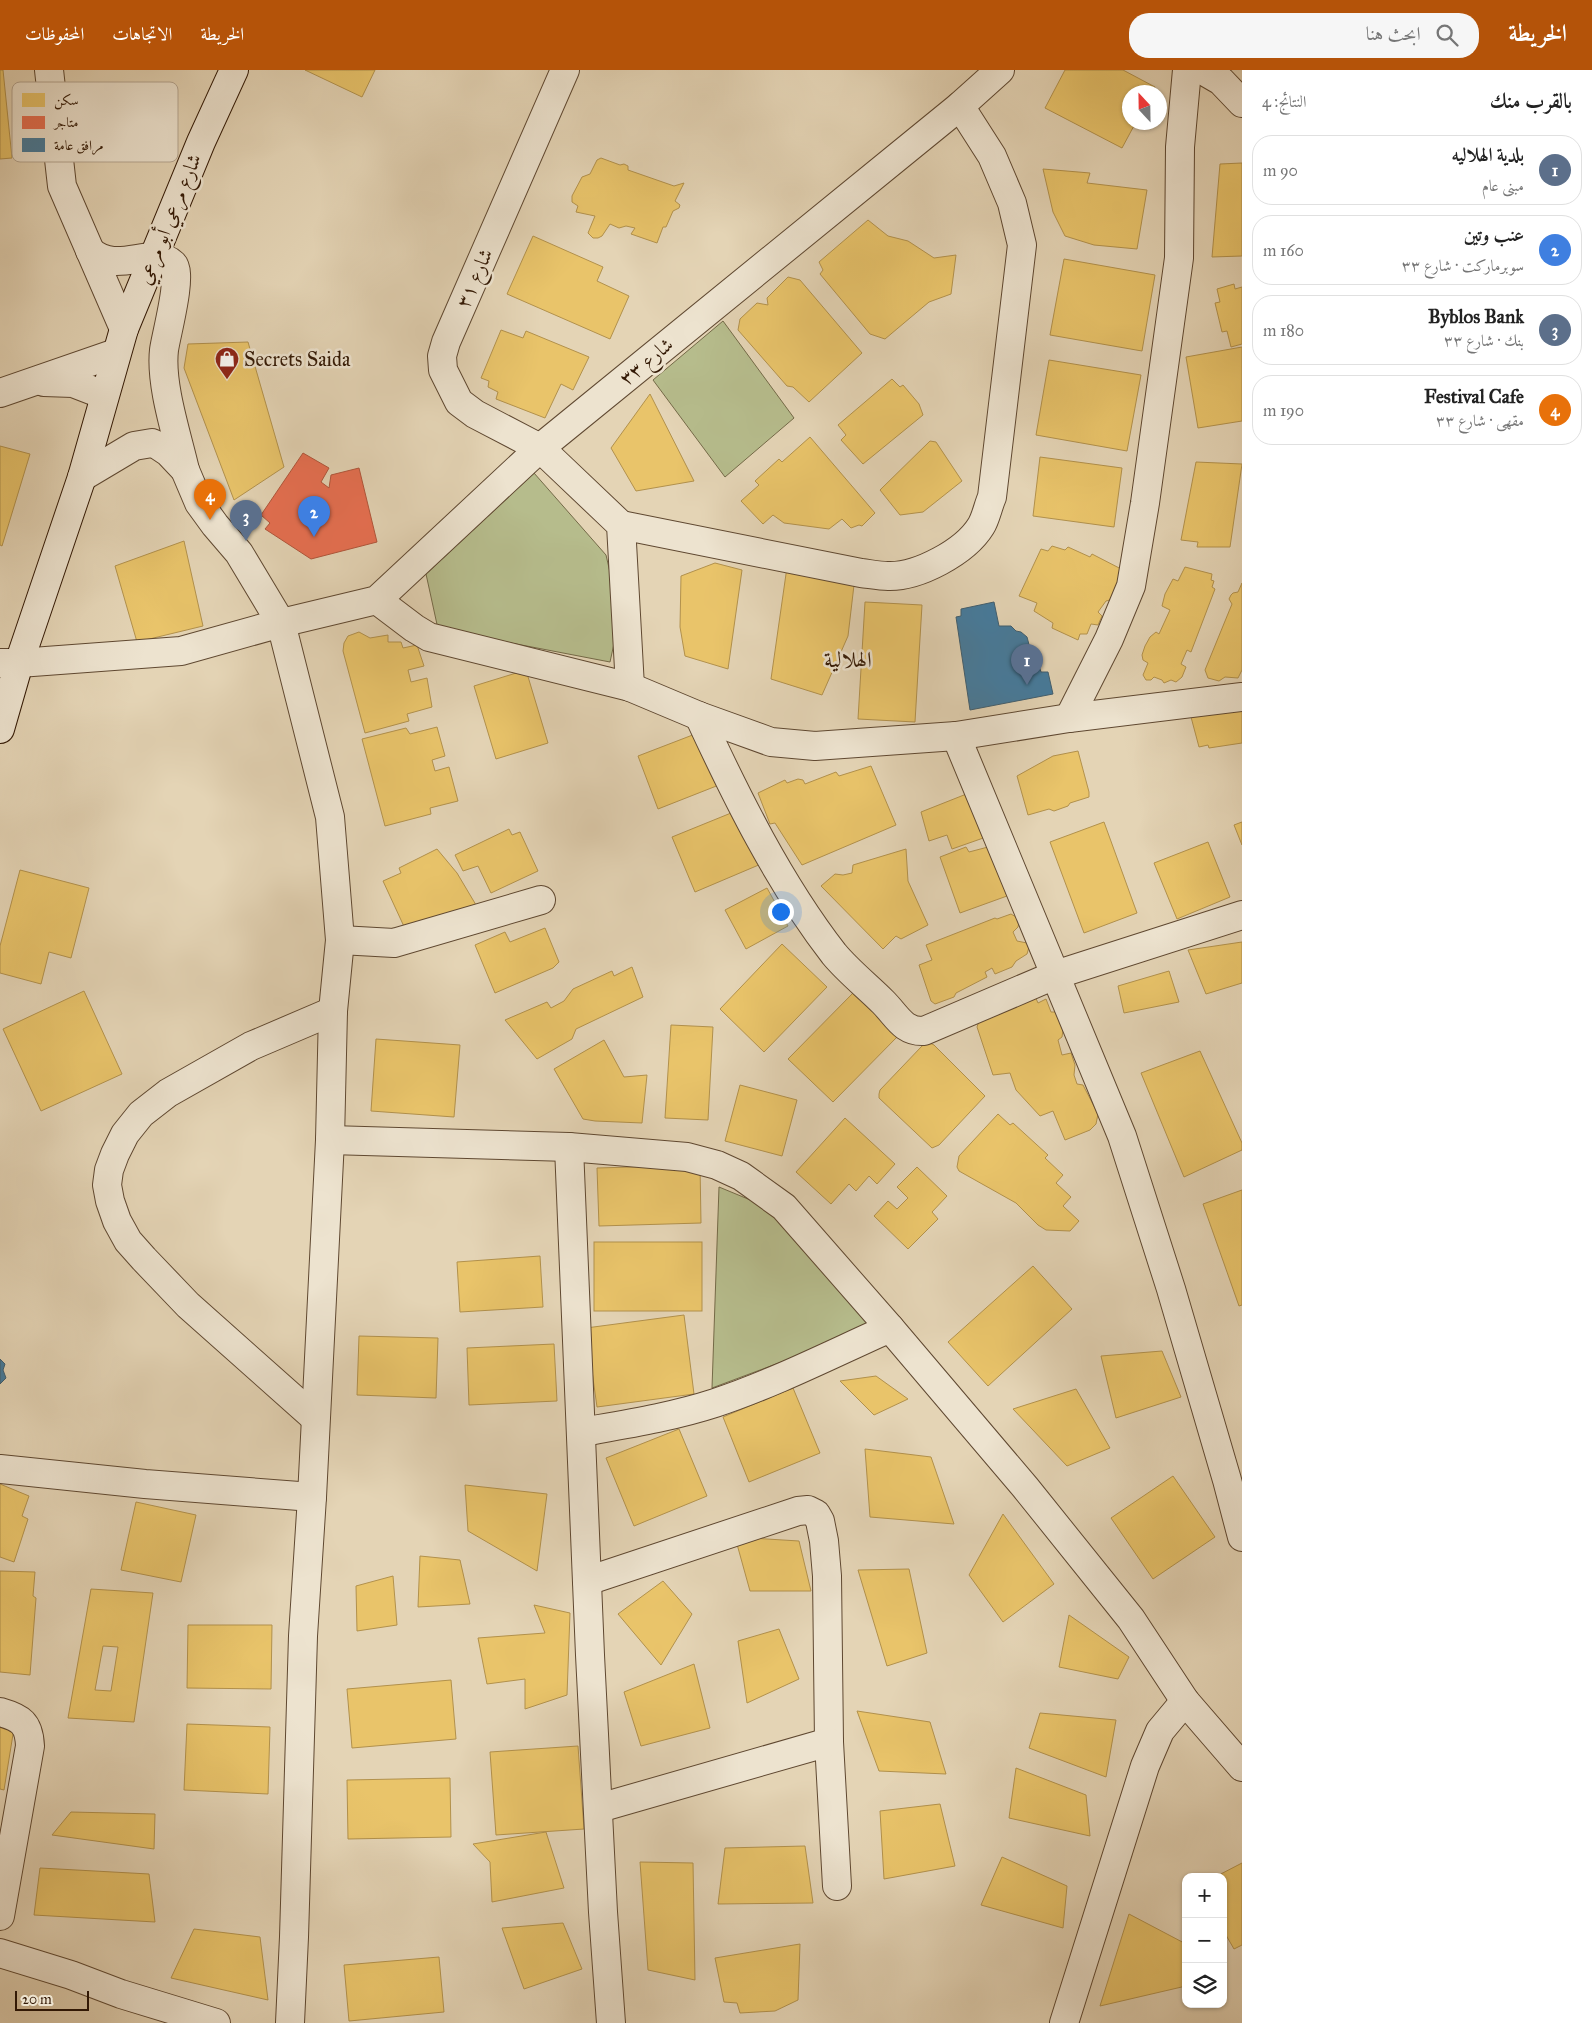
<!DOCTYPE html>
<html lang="ar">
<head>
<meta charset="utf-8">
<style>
	body { margin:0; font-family:"IM FELL Great Primer",Amiri,serif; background:#f6f6f6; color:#222; direction:rtl }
	.controls { position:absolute; right:15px; bottom:15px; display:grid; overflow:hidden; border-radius:10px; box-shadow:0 1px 4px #0004 }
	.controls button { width:45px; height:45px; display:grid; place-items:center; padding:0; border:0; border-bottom:1px solid #e0e0e0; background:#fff; color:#222; font:25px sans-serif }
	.compass { position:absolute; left:1122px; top:15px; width:45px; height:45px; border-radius:50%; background:#fff; box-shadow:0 1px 4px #0004; rotate:338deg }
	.scale { position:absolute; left:15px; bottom:12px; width:74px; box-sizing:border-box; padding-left:5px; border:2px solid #331905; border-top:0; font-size:14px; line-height:18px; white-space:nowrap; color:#331905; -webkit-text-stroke:4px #ede3cf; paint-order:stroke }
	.you { position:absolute; left:780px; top:841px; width:18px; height:18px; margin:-12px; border:4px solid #fff; border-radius:50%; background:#1a73e8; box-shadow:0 0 0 8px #1a73e833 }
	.badge { display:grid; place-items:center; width:32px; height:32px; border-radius:50%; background:#b45309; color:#fff; font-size:16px; font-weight:700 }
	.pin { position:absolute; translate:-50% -41px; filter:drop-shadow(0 1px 2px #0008) }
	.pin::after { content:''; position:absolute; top:26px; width:18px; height:15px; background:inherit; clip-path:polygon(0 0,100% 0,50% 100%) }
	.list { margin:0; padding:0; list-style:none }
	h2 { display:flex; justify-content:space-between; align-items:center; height:65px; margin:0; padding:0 20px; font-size:21px }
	h2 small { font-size:16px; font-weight:400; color:#767676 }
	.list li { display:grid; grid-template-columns:32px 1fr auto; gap:15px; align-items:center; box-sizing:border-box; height:70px; margin:0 10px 10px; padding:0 10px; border:1px solid #e0e0e0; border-radius:20px }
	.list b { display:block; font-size:19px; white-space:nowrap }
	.list p { margin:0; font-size:16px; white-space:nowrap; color:#767676 }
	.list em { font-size:16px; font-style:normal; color:#767676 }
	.icon { flex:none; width:28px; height:28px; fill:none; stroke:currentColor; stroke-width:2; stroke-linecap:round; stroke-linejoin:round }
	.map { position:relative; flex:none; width:1242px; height:1953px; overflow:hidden; direction:ltr }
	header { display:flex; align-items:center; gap:30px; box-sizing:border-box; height:70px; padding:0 25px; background:#b45309; color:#fff }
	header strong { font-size:24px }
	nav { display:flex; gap:28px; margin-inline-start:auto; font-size:18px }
	.search { width:350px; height:45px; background:#f6f6f6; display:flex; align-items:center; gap:12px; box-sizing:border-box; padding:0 18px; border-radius:20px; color:#767676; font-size:19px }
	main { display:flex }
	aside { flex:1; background:#fff }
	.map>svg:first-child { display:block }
	.green { fill:#b6bc8c; stroke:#746a48 }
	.homes { fill:#e9c46a; stroke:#b2914c; fill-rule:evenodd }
	.shops { fill:#e76f51; stroke:#b1553a }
	.public { fill:#457b9d; stroke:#405e6f }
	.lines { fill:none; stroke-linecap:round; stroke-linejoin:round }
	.street-casing { stroke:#5f4831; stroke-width:30 }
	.secondary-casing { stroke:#331905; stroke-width:30 }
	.street { stroke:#ede3cf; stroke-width:28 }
	.secondary { stroke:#ede3cf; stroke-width:28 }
	.labels { text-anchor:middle; stroke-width:5; stroke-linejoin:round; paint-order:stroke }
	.street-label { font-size:20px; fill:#331905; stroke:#ede3cf }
	.poi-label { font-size:20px; fill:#331905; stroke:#ede3cf; text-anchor:start }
	.quarter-label { font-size:22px; fill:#331905; stroke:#ede3cf }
	.key { fill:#ede3cf; stroke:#b5a692; stroke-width:1 }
	.key-label { font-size:14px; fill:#331905 }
</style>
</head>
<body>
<header>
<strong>الخريطة</strong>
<div class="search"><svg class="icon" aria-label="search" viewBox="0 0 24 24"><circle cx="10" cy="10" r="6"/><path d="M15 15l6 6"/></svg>ابحث هنا</div>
<nav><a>الخريطة</a><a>الاتجاهات</a><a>المحفوظات</a></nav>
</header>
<main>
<aside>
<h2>بالقرب منك<small>النتائج: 4</small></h2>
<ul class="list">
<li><span class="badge" style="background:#5c6f8a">1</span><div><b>بلدية الهلاليه</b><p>مبنى عام</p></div><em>90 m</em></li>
<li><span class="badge" style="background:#3f7fe0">2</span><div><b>عنب وتين</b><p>سوبرماركت · شارع ٣٣</p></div><em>160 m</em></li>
<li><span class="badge" style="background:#5c6f8a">3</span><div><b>Byblos Bank</b><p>بنك · شارع ٣٣</p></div><em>180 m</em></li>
<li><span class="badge" style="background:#e8710a">4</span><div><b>Festival Cafe</b><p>مقهى · شارع ٣٣</p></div><em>190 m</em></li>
</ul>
</aside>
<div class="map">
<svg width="1242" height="1953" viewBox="0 0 1242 1953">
	<rect width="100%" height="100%" fill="#e4d4b5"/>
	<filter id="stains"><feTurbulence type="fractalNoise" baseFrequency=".004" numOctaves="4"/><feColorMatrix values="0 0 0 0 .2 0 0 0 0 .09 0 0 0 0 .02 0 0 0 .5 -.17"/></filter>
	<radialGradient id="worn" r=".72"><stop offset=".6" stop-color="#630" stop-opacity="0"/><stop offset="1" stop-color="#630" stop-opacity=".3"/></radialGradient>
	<g class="green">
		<path d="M723,251L794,348L725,407L653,310Z"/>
		<path d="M534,403L606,485L620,546L610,592L438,559L426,504Z"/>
		<path d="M719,1117L777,1141L883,1254L712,1318Z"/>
	</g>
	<g class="homes">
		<path d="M0,0H3L12,88L0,89Z"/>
		<path d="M305,0H375L362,27Z"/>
		<path d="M1065,0H1123L1155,17L1152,22H1130V52H1136L1122,78L1045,38Z"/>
		<path d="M601,88L620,95L624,94L628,96V100L674,116L684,113L675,131L680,135L679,138L673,141L666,157H663L657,173L631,164L635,158L626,156L619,158L610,154L602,166L598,168H593L588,163L595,146L576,142L578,136L572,132V126L582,107L590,104L597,90Z"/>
		<path d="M1242,93V186L1212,187L1220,94Z"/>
		<path d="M1043,99L1090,103L1087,113L1147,120L1137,179L1094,175L1065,166L1053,142Z"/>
		<path d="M868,150L888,166L908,171L934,188L956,185L951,224L929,232L885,269L870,264L820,204L823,200L819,192Z"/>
		<path d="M533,166L603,197L597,211L629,226L610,269L507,224Z"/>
		<path d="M1064,189L1155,205L1142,281L1050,265Z"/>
		<path d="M788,207L800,210L862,283L809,332L793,317L787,316L738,260L740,249L757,233L768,235L767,228Z"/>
		<path d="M1234,214L1235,219L1242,217V274L1231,277L1227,261L1222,262L1215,233L1220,232L1217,219Z"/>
		<path d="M501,260L523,268L526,261L589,287L573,320L561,314L545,348L496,329L498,322L488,317L489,311L481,308Z"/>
		<path d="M248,272L284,397L234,430L184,298L188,274Z"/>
		<path d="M1242,277V351L1198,358L1186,287Z"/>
		<path d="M1049,290L1141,305L1127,381L1036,365Z"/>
		<path d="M892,309L900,317L903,315L919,334L923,345L863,394L841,370L846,365L838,355Z"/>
		<path d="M650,324L694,411L636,421L611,378Z"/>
		<path d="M810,367L875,443L862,456L859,455L851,458L842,449L829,459L784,453L773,445L763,454L741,431L759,415L755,411L779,389L782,392Z"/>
		<path d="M930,371L936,372L962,411L923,442L900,445L880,420Z"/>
		<path d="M0,376L30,384L2,476L0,475Z"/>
		<path d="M1040,387L1122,398L1114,457L1033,446Z"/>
		<path d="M1196,392L1242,394L1230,477H1197L1198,472L1181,470Z"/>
		<path d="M184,471L203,556L137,572L115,496Z"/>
		<path d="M1052,476L1065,480L1068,477L1090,487L1092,484L1125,501L1110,530L1106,531L1098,542L1102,546L1098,555L1091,554L1087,564H1080L1078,570L1052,558L1053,553L1034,541L1037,533L1019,526L1041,479L1048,481Z"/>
		<path d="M715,493L742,500L728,599L685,586L680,557L681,506Z"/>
		<path d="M787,497L854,515L848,566L822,625L771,609Z"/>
		<path d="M1185,497L1212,504L1211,510L1214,511L1212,517L1215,519L1191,582L1187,580L1181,594L1186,597L1182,607L1176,612L1171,610L1164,613L1162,610L1154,607L1151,610H1146L1143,605L1148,593L1143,590L1142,585L1145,576L1150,567L1156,562L1159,564L1170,540L1162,536L1165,524L1173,509L1178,511Z"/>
		<path d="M1242,513V600L1238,608L1225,607L1219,611L1208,608L1205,600L1232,534L1229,529L1231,525L1233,523L1238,522Z"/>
		<path d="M865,532L922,535L915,652L858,649Z"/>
		<path d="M359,562L370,568L388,565V572H401L403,578L417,575L424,596L408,600L411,612L427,608L432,637L407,644L409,651L365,663L343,581L344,573L348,566Z"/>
		<path d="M526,600L548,673L496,689L474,616Z"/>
		<path d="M1242,636V673L1209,678L1208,675L1199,677L1191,647Z"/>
		<path d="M437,657L445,686L432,690L435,701L449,697L458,731L430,738L431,744L385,756L362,669L406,658L410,664Z"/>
		<path d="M703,661L724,713L658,739L638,686Z"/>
		<path d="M1078,681L1089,722V727L1070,733L1068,736L1054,741L1049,739L1028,745L1017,706L1053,686Z"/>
		<path d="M871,696L896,755L802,795L775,753L770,754L758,723L785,710L787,713L798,709L803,710L805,714L836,702L839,706Z"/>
		<path d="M974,721L989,766L952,779L947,765L929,771L921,742Z"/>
		<path d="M736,741L761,794L695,822L672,767Z"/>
		<path d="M1104,752L1137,843L1084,863L1050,772Z"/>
		<path d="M1242,752V775L1234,755Z"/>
		<path d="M509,759L512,765L520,762L538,801L491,823L478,796L463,801L455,785Z"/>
		<path d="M1208,772L1230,827L1177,849L1154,793Z"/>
		<path d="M966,777L969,782L988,777L1007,826L960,843L940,787Z"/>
		<path d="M437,779L457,803L479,840L407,863L383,811L401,803L399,798Z"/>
		<path d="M906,779L908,811L928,855L901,869L896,866L883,879L821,816L835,804L843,805L852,803L853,795Z"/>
		<path d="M20,800L89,818L71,888L49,882L41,914L0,903V876Z"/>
		<path d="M767,818L788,856L746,879L725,840Z"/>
		<path d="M1011,844L1016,847L1019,852L1018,857L1013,862L1017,871L1027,873L1029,877L1027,884L1016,891L1012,897L995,904L992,898L985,902L987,907L956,923L954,927L935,934L931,931L919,895L932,890L926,875L995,848L997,849Z"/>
		<path d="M545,858L559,892L553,898L495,923L475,875L505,862L510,872Z"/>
		<path d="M1242,872V913L1206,924L1188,880Z"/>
		<path d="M782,874L827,917L764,982L720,939Z"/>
		<path d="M632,897L643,927L576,959L572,969L537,989L505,950L547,932L551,938L564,931L573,919L612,901L614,906Z"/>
		<path d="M1169,901L1179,932L1124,943L1118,916Z"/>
		<path d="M84,921L122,1004L41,1041L3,959Z"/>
		<path d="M853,923L898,966L833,1032L788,989Z"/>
		<path d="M1034,924L1038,933L1046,929L1051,942H1055L1058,945L1063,960L1062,967L1058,970L1062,985L1071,983L1075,995L1074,1005L1077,1014L1083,1015L1098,1044L1096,1054L1090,1060L1065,1070L1053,1041L1040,1046L1016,1020L1010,1003L993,1005L977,957L979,951Z"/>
		<path d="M671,955L713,957L708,1050L665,1048Z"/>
		<path d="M376,969L460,975L454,1047L371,1041Z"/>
		<path d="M604,970L624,1007L647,1005L642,1053L595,1051L583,1049L554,999Z"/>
		<path d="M928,972L934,975L985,1026L939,1075L932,1078L879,1028V1024L880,1020L922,976Z"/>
		<path d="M1200,981L1242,1073V1080L1184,1107L1141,1003Z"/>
		<path d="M740,1015L797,1030L782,1086L725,1071Z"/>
		<path d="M998,1044L1010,1055L1013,1053L1048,1085L1045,1088L1063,1105L1056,1113L1071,1127L1063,1136L1079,1151L1070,1161L1046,1160L1038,1155L1016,1133L959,1101L957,1097L959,1086Z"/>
		<path d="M845,1048L895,1094L877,1114L869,1106L856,1121L849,1114L831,1134L796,1102Z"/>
		<path d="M700,1095L701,1153L599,1156L597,1098Z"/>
		<path d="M917,1097L947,1126L932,1142L938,1149L908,1179L874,1146L888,1131L897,1139L908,1128L897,1117Z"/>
		<path d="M1242,1120V1235L1239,1236L1203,1134Z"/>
		<rect x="594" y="1172" width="108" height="69"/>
		<path d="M540,1186L543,1237L460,1242L457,1192Z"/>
		<path d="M1033,1196L1072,1239L988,1316L948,1272Z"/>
		<path d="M684,1245L694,1324L597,1337L586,1258Z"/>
		<path d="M359,1266L438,1268L436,1328L357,1325Z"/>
		<path d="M554,1274L557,1331L469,1335L467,1278Z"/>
		<path d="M1162,1281L1181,1327L1116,1348L1101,1286Z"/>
		<path d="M876,1306L908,1329L874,1345L840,1311Z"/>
		<path d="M793,1318L820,1383L749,1412L723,1347Z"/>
		<path d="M1076,1319L1110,1378L1067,1396L1013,1339Z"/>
		<path d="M679,1359L707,1426L634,1456L606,1388Z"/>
		<path d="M865,1379L931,1387L954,1454L870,1447Z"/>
		<path d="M1173,1406L1215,1467L1153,1509L1111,1448Z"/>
		<path d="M0,1414L29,1426L22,1446L28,1449L14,1492L0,1487Z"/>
		<path d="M465,1415L547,1424L537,1501L468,1461Z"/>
		<path d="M136,1432L196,1445L181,1512L121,1500Z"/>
		<path d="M1003,1444L1054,1514L1003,1552L969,1505Z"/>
		<path d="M735,1467L799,1471L811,1521H750Z"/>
		<path d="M420,1486L460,1490L470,1534L418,1537Z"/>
		<path d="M909,1499L927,1583L887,1596L858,1500Z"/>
		<path d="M0,1501L35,1502L33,1526L36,1528L30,1605L0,1602Z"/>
		<path d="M393,1506L397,1555L357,1561L356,1516Z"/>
		<path d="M663,1511L692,1544L661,1595L618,1544Z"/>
		<path d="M91,1519L153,1523L134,1652L68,1648ZM103,1576L118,1577L111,1621L95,1620Z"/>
		<path d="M534,1535L570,1543L567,1625L525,1639V1609L487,1614L478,1568L545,1563Z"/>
		<path d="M1069,1545L1129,1587L1118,1609L1059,1597Z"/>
		<path d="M188,1555H272L271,1619L187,1618Z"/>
		<path d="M779,1559L799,1609L747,1633L738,1571Z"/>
		<path d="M694,1594L710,1658L641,1676L624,1622Z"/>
		<path d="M451,1610L456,1669L352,1678L347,1619Z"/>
		<path d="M857,1641L930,1652L946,1704L879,1701Z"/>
		<path d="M1040,1643L1116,1650L1106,1707L1029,1678Z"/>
		<path d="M0,1650L14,1658L4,1720L0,1719Z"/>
		<path d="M187,1654L270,1657L268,1724L184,1720Z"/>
		<path d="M578,1676L584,1759L496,1765L490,1682Z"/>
		<path d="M1016,1698L1086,1725L1090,1766L1009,1748Z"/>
		<path d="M450,1708L451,1767L348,1769L347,1710Z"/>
		<path d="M940,1734L955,1796L884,1809L880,1741Z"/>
		<path d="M71,1742L155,1744L154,1779L52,1765Z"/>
		<path d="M546,1762L564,1818L492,1832L490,1792L473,1774Z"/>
		<path d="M805,1776L813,1833L718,1834L725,1778Z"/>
		<path d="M1002,1787L1067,1816L1063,1858L981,1835Z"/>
		<path d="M640,1792L693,1793L695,1910L648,1900Z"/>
		<path d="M1242,1793V1875L1234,1879L1223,1860V1807H1215Z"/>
		<path d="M40,1798L149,1804L155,1852L34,1845Z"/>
		<path d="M1129,1844L1186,1874V1916L1100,1936Z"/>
		<path d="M563,1853L582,1899L524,1919L502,1858Z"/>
		<path d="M194,1859L260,1867L268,1930L171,1908Z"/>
		<path d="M800,1874L798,1930L775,1941L740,1943L737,1933L724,1932L715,1888Z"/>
		<path d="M439,1887L444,1942L349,1951L344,1895Z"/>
	</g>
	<path class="shops" d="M303,383L329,398L321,412L329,418L331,405L359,398L377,472L311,489L265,459L270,453L261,445Z"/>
	<g class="public">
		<path d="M994,532L999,556H1011L1016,561L1021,562L1027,567L1032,586L1037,590L1041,602H1048L1053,624L970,640L956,547L961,546V539Z"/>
		<path d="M0,1289L5,1294L3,1300L6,1308L0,1314Z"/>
	</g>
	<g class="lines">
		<defs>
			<g id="street">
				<path d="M49,0L62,116L124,259"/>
				<path d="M565,0L446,272L442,286L443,300L459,332L475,344L540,378L621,455L630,617"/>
				<path d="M1202,0L1221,11L1242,33"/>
				<path d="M90,181C118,206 152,174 173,194C183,204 166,265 164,280C160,315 177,365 185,400"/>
				<path d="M44,312L73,313L104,325"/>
				<path d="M0,323L116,283"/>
				<path d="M82,407L134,376L152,373L159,376L168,382L185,400L199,433L215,455L239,483L281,553L330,747L340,870L333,941L330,1070L312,1427L303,1566L294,1867L290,1953"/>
				<path d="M621,455L861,503C870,504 879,506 888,506C918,507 965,482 981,456C986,448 988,436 992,427L1022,175L1012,133L992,86L960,36"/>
				<path d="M377,530L414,558L429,567L630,617L699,646L771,672L815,676L956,666L1069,648L1242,627"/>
				<path d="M0,593H19L181,581L281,553L377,530L540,378L960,36L1000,0"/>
				<path d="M699,646C737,728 779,813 834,884C848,901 867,916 883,932C897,946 903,962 924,961L1055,905L1242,845"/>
				<path d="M1069,648L1109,569L1131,516L1145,433L1179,188L1180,77L1187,0"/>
				<path d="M956,666L1122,1066L1171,1219L1227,1410L1242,1467"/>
				<path d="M340,870L394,873L541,830"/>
				<path d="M330,1070L569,1077L687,1087L717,1095L741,1106L784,1137L890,1258L1025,1417L1131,1549L1185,1631L1242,1697"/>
				<path d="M569,1077L590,1585L603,1842L611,1953"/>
				<path d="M315,1348L188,1235L144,1189L128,1171L117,1151L110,1131L107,1115L109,1100L115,1084L125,1064L141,1044L168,1023L251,976L333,941"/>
				<path d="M582,1362C627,1354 672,1347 715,1333C775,1313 832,1284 890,1258"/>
				<path d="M0,1399L145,1414L312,1427"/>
				<path d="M587,1511L798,1441L808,1440L816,1444L820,1451L824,1471L827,1506L829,1672L837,1816"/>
				<path d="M0,1642C21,1648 29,1653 30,1676L0,1846"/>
				<path d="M599,1738L829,1672"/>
				<path d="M0,1883L71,1905L121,1924L216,1953"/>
				<path d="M1064,1953L1145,1696L1160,1661L1185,1631"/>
			</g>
			<path id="secondary" d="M0,659L19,593L82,407L124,259L201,72L234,0"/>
		</defs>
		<use href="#street" class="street-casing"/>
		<use href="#secondary" class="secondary-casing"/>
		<use href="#street" class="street"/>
		<use href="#secondary" class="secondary"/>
	</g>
	<defs>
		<symbol id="shop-pin" viewBox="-11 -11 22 30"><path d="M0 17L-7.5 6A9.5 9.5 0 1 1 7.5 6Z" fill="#8f2418" stroke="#ede3cf"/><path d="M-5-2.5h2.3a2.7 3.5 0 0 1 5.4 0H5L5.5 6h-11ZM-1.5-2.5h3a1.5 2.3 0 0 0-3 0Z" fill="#fff"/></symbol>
	</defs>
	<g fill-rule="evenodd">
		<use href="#shop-pin" x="213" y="275" width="28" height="38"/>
	</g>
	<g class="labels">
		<g class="street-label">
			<text transform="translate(169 149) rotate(-68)" y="7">شارع مرعي أبو مرعي</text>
			<text transform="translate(474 208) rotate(-66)" y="7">شارع ٣١</text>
			<text transform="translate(646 291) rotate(-39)" y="7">شارع ٣٣</text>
		</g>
		<g class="poi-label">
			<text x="244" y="296">Secrets Saida</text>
		</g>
		<g class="quarter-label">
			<text x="848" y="597">الهلالية</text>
		</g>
	</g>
	<rect x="12" y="12" width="166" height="80" rx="8" class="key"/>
	<rect x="22" y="23" width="23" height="14" fill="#e9c46a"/>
	<rect x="22" y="46" width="23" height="13" fill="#e76f51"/>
	<rect x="22" y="68" width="23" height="14" fill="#457b9d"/>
	<g class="key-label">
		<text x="54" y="35">سكن</text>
		<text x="54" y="57">متاجر</text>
		<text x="54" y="80">مرافق عامة</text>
	</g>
	<rect width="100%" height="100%" filter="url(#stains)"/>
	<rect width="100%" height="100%" fill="url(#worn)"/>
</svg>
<div class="controls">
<button>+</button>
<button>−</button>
<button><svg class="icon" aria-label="layers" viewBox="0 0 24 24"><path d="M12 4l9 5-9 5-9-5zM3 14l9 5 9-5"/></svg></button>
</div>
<svg class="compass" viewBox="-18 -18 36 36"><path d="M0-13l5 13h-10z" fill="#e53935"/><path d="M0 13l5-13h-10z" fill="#767676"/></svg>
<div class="scale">20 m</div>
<div class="you"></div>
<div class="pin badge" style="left:1027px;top:615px;background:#5c6f8a">1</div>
<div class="pin badge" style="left:314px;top:467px;background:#3f7fe0">2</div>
<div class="pin badge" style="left:246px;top:471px;background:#5c6f8a">3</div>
<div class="pin badge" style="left:210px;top:450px;background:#e8710a">4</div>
</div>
</main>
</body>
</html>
